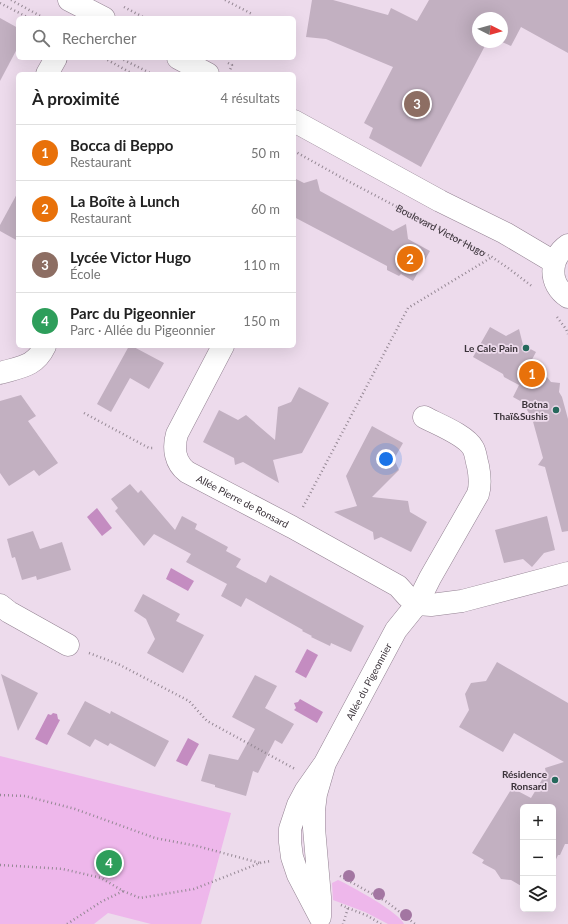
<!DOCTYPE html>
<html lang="fr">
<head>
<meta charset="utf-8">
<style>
	body { margin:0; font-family:Lato,sans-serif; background:#f2f2f2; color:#222 }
	.controls { position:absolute; right:12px; bottom:12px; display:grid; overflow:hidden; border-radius:6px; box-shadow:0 4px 16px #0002 }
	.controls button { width:36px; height:36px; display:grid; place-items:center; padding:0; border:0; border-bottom:1px solid #e0e0e0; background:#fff; color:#222; font:20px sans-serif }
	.compass { position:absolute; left:472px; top:12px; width:36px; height:36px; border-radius:50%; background:#fff; box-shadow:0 4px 16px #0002; rotate:96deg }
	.you { position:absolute; left:386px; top:459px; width:14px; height:14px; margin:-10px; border:3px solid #fff; border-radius:50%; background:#1a73e8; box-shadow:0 0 0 6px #1a73e833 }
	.badge { display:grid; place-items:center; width:26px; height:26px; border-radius:50%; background:#2563eb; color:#fff; font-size:13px; font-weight:700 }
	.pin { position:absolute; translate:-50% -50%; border:2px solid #fff; box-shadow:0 1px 4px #0006 }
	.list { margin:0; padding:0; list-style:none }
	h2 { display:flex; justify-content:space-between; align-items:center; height:52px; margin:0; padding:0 16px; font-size:17px }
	h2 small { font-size:13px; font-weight:400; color:#767676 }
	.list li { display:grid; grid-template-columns:26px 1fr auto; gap:12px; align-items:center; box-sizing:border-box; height:56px; padding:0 16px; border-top:1px solid #e0e0e0 }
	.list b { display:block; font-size:15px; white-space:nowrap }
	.list p { margin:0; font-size:13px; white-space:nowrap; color:#767676 }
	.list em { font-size:13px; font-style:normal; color:#767676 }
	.icon { flex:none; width:22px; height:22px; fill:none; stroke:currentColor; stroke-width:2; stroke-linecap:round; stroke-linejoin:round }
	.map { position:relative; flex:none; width:568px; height:924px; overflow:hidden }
	.search { position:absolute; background:#fff; box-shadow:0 4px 16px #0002; left:16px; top:16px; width:280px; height:44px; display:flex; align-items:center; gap:10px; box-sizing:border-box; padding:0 14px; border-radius:6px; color:#767676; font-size:15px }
	.panel { position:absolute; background:#fff; box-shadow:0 4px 16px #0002; left:16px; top:72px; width:280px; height:276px; border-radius:6px }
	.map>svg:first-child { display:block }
	.green { fill:#eeb7eb }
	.water { fill:#c48cc1 }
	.building { fill:#c2b0c1 }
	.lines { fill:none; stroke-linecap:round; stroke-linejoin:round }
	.minor-casing { stroke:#938292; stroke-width:23 }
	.tertiary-casing { stroke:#938292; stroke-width:23 }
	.path { stroke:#958894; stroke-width:2.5; stroke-dasharray:1 3; stroke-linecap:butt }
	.minor { stroke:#fff; stroke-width:22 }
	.tertiary { stroke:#fff; stroke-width:22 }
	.tree { fill:#a376a2 }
	.poi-dot { fill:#25695c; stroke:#eddbec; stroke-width:1.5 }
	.labels { text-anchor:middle; stroke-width:3.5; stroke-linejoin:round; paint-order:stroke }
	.street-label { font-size:10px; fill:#3b333a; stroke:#eddbec }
	.poi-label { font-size:10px; font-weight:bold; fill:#3b333a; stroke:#eddbec; text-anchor:end }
</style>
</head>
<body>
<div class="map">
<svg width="568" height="924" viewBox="0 0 568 924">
	<rect width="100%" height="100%" fill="#eddbec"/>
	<g class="green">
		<path d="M0,756L231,813L201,924H151L108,913L94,924H0Z"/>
		<path d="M338,880C351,886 399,912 404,924H388L365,912L333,900L332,883Z"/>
	</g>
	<g class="water">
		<path d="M97,508L112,528L102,536L87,517Z"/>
		<path d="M171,568L194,581L188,591L166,579Z"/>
		<path d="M307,649L318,655L306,678L295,672Z"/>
		<path d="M300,699L323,712L317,723L294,710L296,708L294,703L298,702Z"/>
		<path d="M53,713L57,714L58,719L60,720L47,745L35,739L48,714L51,715Z"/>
		<path d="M188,738L199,744L187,766L176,761Z"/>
	</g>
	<g class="building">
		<path d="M312,0H333L388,15L391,8L417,21L429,0H568V53L521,27L511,46L502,42V18H478V42H487L421,167L369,138L373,128L364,123L393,67L326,39L306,37Z"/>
		<path d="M0,18L18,28V47L0,81Z"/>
		<path d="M294,178L304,183L317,179L320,191L393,231L406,224L408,239L430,251L413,281L401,274L399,276L387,270V266L294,217Z"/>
		<path d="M18,192V241L0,231V225Z"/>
		<path d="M490,327L506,336L519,329L523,345L536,352L528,367L547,377L551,382L560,383L559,392L562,397L568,419V531L562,532L545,467L538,465L543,458L532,418L522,402L513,397L519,385L504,377L503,374L473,357Z"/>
		<path d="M129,346H132L164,363L149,389L130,378L111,412L97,404Z"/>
		<path d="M299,387L329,403L302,453L273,460L279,483L243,462L235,465L234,458L203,442L219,410L238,420L246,415L275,440L278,407L291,402Z"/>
		<path d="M21,395L36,416L28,421L58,463L39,476L34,470L9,486L0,473V401Z"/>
		<path d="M372,426L403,443L394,459L399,470L372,497L408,501L410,512L427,522L411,552L381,537L374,540L373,532L334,512L357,506L346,476Z"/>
		<path d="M130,484L138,493L141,490L175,530L182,516L197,524L195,529L228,547L226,551L241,559L236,567L266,583L270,575L364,626L351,652L331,643L330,646L311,637L312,636L302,631L303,630L246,598L241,607L221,596L227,584L186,562L191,554L154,534L144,546L115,511L118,508L111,499Z"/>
		<path d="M547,516L555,550L544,553L532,567L523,559L504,563L495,530Z"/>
		<path d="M33,531L40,549L62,542L71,570L37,580L36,576L22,580L15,557L12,558L7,539Z"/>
		<path d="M143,594L180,614L176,621L204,635L183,673L147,653L155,639L146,619L134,611Z"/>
		<path d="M497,662L568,703V844H565L560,855H558L553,866V807H523V887L511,880L501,879L495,870L482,863L484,860L472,853L512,788L531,798L546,773L545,768L564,762L514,733L503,752L459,727L469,710L465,694L471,683L486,681Z"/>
		<path d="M1,674L38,693L18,731Z"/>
		<path d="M255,675L277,686L265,708L294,724L282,744L275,740L258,773L253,771L246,796L215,787V785L201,781L209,754L238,760L255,729L232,717Z"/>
		<path d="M85,701L110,714L111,711L169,741L155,767L110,743L108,746L95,739L90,747L67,734Z"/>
	</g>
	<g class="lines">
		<defs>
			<g id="minor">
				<path d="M47,74L56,58"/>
				<path id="s2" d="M223,346L177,434C173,448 175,463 187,472L292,527L398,586L407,596L417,604L431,605L462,601L568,573"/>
				<path d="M0,373C20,367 35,367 45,346"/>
				<path d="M0,605L9,612L68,645"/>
				<path id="s3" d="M325,763L316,794L314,810V828L320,897V917L298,875L292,857L290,842V829L298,805L306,790L325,763L396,630L417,604L430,578L478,494C481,484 480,476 478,466C476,460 476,453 473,448C466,435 437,424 424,417"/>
			</g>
			<g id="tertiary">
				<path d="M69,0L104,18"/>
				<path d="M178,58L208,74"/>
				<path d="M294,121L440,201L505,233L554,262"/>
				<path d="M568,245C549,258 548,284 568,297"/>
			</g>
		</defs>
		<use href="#minor" class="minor-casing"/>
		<use href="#tertiary" class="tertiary-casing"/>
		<g class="path">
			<path d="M11,0L44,18"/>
			<path d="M225,0L252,14"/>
			<path d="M0,3L29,18"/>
			<path d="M124,7L145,18"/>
			<path d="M104,58L133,74"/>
			<path d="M120,58L152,74"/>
			<path d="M228,63L232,65L230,70"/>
			<path id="s1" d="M294,151L346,180L492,257L508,268L533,287"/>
			<path d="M557,317L566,329L568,334"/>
			<path d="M84,413L149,448H154"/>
			<path d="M303,507L408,308L492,257"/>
			<path d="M89,653L118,664L189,701L207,721L295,769"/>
			<path d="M0,795L25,796L75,809L155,838L197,846L260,863"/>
			<path d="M0,865L63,869L101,878L123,891L140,898L194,889L260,863L271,861"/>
			<path d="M340,876L387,902L415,924"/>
			<path d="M341,905L348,908L343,924"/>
			<path d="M348,908L368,916L381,924"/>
			<path d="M67,924L101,902L123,891"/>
		</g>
		<use href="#minor" class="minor"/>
		<use href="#tertiary" class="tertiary"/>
	</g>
	<g class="tree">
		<circle cx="349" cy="876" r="6"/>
		<circle cx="379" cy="894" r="6"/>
		<circle cx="406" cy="915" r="6"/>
	</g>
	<g class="poi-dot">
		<circle cx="526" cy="348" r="4"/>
		<circle cx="556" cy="410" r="4"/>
		<circle cx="555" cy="780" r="4"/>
	</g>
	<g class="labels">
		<g class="street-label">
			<text dy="4" stroke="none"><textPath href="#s1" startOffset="167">Boulevard Victor Hugo</textPath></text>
			<text dy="4" stroke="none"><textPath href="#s2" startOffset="204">Allée Pierre de Ronsard</textPath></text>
			<text dy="4" stroke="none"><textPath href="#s3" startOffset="418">Allée du Pigeonnier</textPath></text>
		</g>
		<g class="poi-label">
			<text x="518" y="352">Le Cale Pain</text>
			<text x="548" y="408">Botna<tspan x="548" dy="12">Thaï&amp;Sushis</tspan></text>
			<text x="547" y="778">Résidence<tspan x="547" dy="12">Ronsard</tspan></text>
		</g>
	</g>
</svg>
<div class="controls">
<button>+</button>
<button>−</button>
<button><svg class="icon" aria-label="layers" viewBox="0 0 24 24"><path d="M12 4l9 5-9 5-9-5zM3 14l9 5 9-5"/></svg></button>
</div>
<svg class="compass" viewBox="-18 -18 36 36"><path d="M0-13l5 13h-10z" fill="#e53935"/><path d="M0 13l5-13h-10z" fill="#767676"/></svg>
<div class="you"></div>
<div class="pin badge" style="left:532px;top:374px;background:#e8710a">1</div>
<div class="pin badge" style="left:410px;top:259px;background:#e8710a">2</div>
<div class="pin badge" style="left:417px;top:104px;background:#8d6e63">3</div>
<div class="pin badge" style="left:109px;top:863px;background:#2e9e5b">4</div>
<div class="search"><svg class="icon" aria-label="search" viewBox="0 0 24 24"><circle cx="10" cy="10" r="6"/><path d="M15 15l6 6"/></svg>Rechercher</div>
<section class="panel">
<h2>À proximité<small>4 résultats</small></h2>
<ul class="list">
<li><span class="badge" style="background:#e8710a">1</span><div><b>Bocca di Beppo</b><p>Restaurant</p></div><em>50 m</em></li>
<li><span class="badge" style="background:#e8710a">2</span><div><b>La Boîte à Lunch</b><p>Restaurant</p></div><em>60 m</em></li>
<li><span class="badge" style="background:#8d6e63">3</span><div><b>Lycée Victor Hugo</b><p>École</p></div><em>110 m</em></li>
<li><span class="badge" style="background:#2e9e5b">4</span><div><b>Parc du Pigeonnier</b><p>Parc · Allée du Pigeonnier</p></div><em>150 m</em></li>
</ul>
</section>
</div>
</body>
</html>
